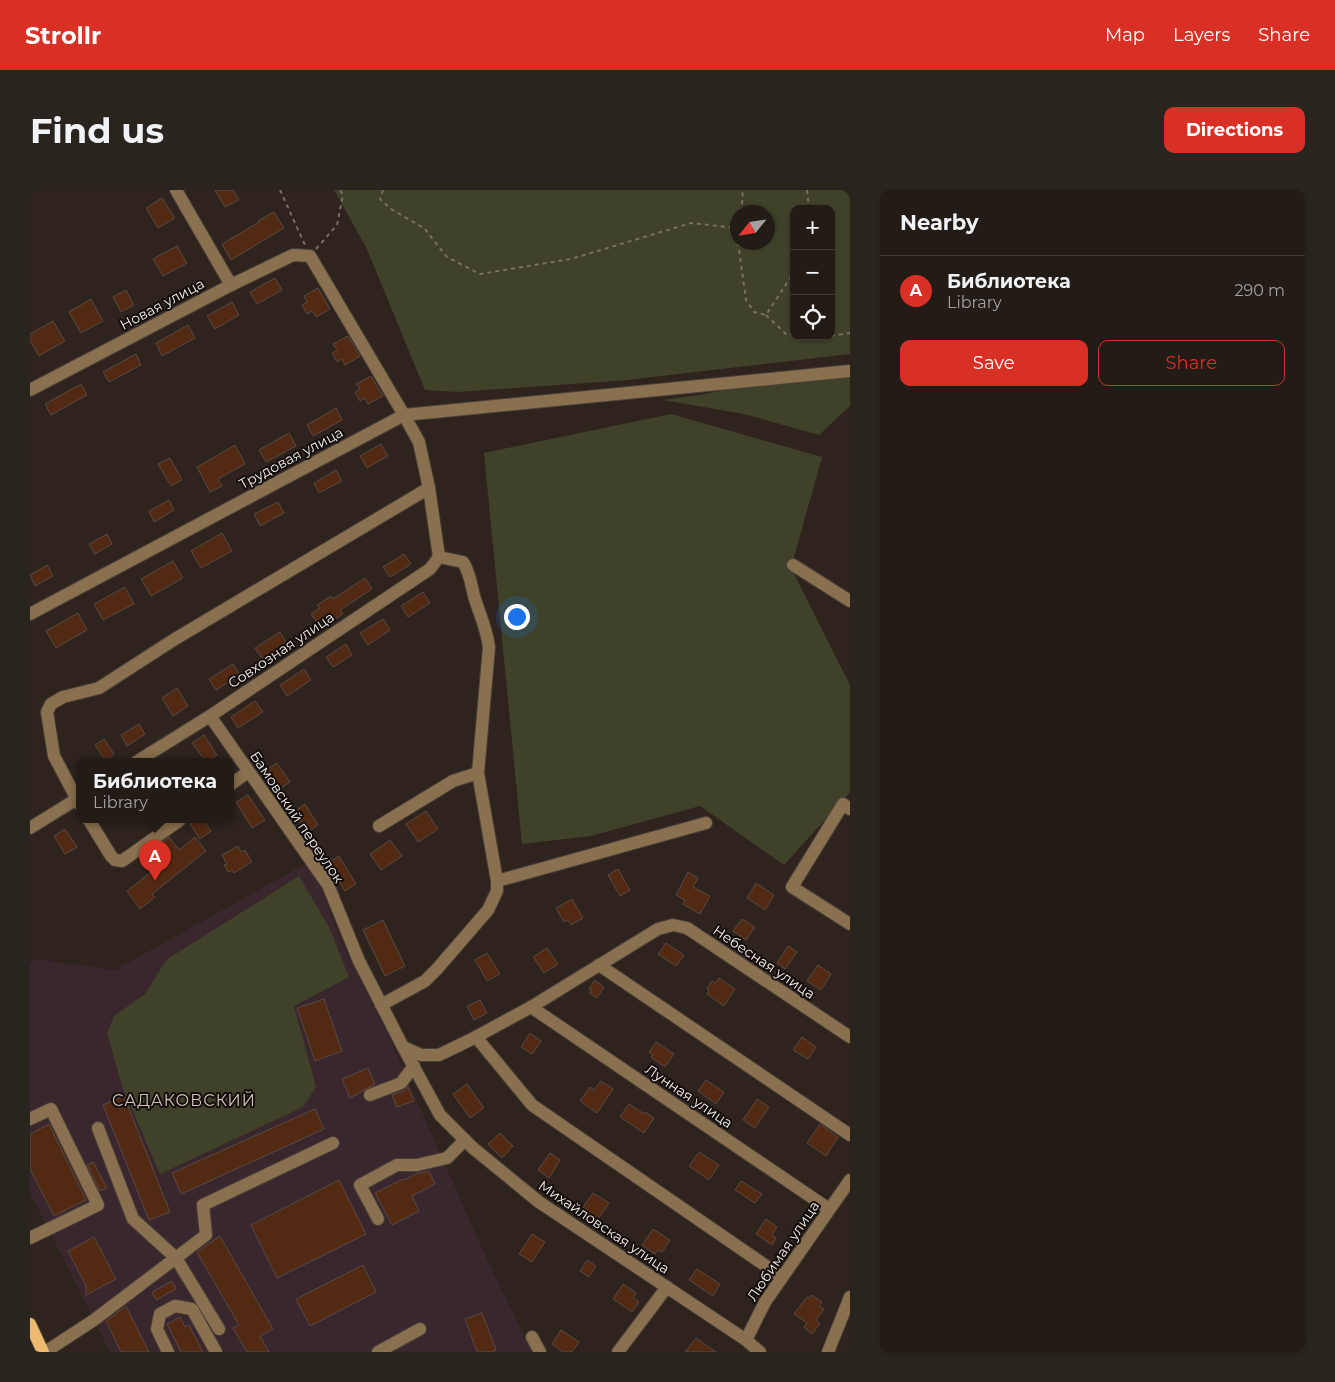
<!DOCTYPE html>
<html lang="en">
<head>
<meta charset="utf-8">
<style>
	body { margin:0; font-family:Montserrat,sans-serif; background:#2a241f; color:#f1f3f6 }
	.controls { position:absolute; right:15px; top:15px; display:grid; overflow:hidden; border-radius:10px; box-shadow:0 1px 4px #0004 }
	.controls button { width:45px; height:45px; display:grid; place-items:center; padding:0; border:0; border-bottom:1px solid #3f3935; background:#221b16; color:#f1f3f6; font:25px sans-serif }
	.compass { position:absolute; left:700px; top:15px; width:45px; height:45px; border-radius:50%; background:#221b16; box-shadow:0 1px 4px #0004; rotate:240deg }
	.you { position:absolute; left:486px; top:426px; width:18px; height:18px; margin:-12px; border:4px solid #fff; border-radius:50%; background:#1a73e8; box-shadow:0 0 0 8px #1a73e833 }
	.badge { display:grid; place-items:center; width:32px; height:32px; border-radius:50%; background:#d93025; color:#fff; font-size:16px; font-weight:700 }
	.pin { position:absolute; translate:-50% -41px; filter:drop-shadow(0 1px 2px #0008) }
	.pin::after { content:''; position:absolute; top:26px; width:18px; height:15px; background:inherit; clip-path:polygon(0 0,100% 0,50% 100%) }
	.popup { position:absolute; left:46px; top:568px; width:158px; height:65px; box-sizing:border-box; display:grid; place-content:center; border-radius:10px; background:#221b16; filter:drop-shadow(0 1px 4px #0005); font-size:16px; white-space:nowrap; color:#a2a1a1 }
	.popup b { font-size:19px; color:#f1f3f6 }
	.popup::after { content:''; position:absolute; left:50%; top:100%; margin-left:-10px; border:10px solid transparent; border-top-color:#221b16 }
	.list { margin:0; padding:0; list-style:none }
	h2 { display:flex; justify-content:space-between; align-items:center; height:65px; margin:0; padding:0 20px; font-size:21px }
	h2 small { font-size:16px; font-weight:400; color:#a2a1a1 }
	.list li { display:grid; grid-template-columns:32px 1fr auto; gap:15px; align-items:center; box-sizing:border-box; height:70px; padding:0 20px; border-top:1px solid #3f3935 }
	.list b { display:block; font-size:19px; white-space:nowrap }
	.list p { margin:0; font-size:16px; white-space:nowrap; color:#a2a1a1 }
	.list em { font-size:16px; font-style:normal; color:#a2a1a1 }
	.actions { display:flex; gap:10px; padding:15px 20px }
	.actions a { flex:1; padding:11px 0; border:1px solid #d93025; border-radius:10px; text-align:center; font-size:18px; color:#d93025 }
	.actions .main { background:#d93025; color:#fff }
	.icon { flex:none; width:28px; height:28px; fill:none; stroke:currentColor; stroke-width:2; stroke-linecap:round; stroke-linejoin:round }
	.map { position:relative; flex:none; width:820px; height:1162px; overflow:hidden; border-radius:10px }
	header { display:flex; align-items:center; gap:30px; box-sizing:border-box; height:70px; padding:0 25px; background:#d93025; color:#fff }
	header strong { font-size:24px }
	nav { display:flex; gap:28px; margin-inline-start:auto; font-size:18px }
	.intro { display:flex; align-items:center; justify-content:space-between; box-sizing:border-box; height:120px; padding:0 30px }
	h1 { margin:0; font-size:35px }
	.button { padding:12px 22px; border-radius:10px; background:#d93025; color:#fff; font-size:18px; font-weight:700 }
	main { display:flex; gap:30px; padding:0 30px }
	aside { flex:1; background:#221b16; border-radius:10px; box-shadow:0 1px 4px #0004 }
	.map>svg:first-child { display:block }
	.industrial { fill:#3a272e }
	.green { fill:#3f4229; fill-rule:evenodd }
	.building { fill:#522a14; stroke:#564a44 }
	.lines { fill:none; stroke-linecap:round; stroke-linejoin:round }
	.minor-casing { stroke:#4a403a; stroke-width:14 }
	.major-casing { stroke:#4a403a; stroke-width:14 }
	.path { stroke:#776e67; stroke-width:2; stroke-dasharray:4 4; stroke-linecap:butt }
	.minor { stroke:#89704e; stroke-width:12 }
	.major { stroke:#edba70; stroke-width:12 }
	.labels { text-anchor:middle; stroke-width:4; stroke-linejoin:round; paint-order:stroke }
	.street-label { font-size:14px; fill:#f5eee9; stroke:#130e0b }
	.quarter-label { font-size:16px; letter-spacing:1px; fill:#d3c5bd; stroke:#130e0b }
</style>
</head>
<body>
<header>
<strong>Strollr</strong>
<nav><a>Map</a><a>Layers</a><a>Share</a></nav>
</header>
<div class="intro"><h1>Find us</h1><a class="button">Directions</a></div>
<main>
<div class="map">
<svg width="820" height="1162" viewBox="0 0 820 1162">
	<rect width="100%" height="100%" fill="#2e241d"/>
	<path class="industrial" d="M277,673L291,698L312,754L357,843L456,1067L502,1162H80L0,1002V773L6,769L85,780Z"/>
	<g class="green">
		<path d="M304,0H820V164L597,190L427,202L395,200L336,57ZM764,19H801V146H764ZM738,22V52H708V22Z"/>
		<path d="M820,176V216L789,245L714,224L633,210L669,205Z"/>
		<path d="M641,224L792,267L761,378L820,495V602L754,675L670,616L561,646L492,654L454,263Z"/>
		<path d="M269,686L300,739L319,787L264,816L286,897L273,917L130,984L92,896L77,843L84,826L115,804L136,770Z"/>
	</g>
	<g class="building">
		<path d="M185,0H203L209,10L195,17Z"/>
		<path d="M132,8L145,28L128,38L116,18Z"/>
		<path d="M244,22L254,38L201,70L192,54L229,32L228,31Z"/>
		<path d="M147,56L157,73L133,86L123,69Z"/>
		<path d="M245,88L252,100L227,114L220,102Z"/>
		<path d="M288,98L300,119L286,127L282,121L277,124L272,115L277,112L274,106Z"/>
		<path d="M96,100L104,115L91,122L83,107Z"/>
		<path d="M61,109L73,131L51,143L39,122Z"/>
		<path d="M202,112L209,125L185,139L177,126Z"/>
		<path d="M23,131L35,151L9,166L0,150V144Z"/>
		<path d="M158,135L165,148L132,166L126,153Z"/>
		<path d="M318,146L330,166L315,175L312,169L307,172L302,163L307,160L303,154Z"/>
		<path d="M106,164L111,175L79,192L73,182Z"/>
		<path d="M341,186L353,206L338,214L335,208L330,211L325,202L330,199L326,194Z"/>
		<path d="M51,194L57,205L21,225L15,214Z"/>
		<path d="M306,218L312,230L283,246L277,235Z"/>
		<path d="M259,243L266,256L236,272L229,260Z"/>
		<path d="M351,254L358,266L337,278L330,266Z"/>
		<path d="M205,255L215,274L188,289L192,296L180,302L167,277Z"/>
		<path d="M140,268L152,290L141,296L128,274Z"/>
		<path d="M306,280L312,291L289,303L284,293Z"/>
		<path d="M139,310L144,320L124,332L119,321Z"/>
		<path d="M248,312L254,323L230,336L224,324Z"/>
		<path d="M192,343L202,361L171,378L161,361Z"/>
		<path d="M77,344L82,354L65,364L59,354Z"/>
		<path d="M374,364L381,374L360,387L353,377Z"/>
		<path d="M143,371L153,388L121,406L111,389Z"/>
		<path d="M17,375L23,386L5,396L0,385Z"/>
		<path d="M335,388L342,399L310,420L313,424L299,433L297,429L288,434L281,424L290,418L287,415L301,406L303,409Z"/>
		<path d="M95,397L104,414L73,430L64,414Z"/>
		<path d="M393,402L400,413L378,427L371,416Z"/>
		<path d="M48,423L57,440L26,458L16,441Z"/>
		<path d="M353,429L360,440L338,455L330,443Z"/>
		<path d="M250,442L257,454L233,470L225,458Z"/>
		<path d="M316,454L322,465L303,477L296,467Z"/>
		<path d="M203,474L210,485L186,500L179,489Z"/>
		<path d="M274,479L281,490L257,506L250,495Z"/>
		<path d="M147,498L158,516L143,526L132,508Z"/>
		<path d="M225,511L233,522L208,538L201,527Z"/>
		<path d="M109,534L115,544L97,556L91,545Z"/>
		<path d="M174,545L187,565L176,572L162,553Z"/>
		<path d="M74,549L84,564L75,570L65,555Z"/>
		<path d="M247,573L260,592L248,600L235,580Z"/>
		<path d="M218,605L235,630L222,638L206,612Z"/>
		<path d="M275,614L288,635L277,642L264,622Z"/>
		<path d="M396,621L408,639L388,652L376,634Z"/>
		<path d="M166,630H173L181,641L170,649L160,634Z"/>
		<path d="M35,639L47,657L35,664L24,646Z"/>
		<path d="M139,647L149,660L165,647L176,661L122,704L125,707L110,719L97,701L136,670L126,657Z"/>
		<path d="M360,650L372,666L351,680L340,664Z"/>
		<path d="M208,656L211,662L215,660L222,672L204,683L202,680L198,682L194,675L197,674L192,665Z"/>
		<path d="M309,666L326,694L315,701L298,673Z"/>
		<path d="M588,679L600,700L590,706L578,685Z"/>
		<path d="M658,682L668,688L663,697L680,706L670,724L653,714L655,710L646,705Z"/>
		<path d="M726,693L744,705L735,720L717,708Z"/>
		<path d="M542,709L553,728L541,735L538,730L534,732L526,718Z"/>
		<path d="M712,729L725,737L716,750L703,741Z"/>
		<path d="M353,730L375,776L355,786L333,740Z"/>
		<path d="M636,753L654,765L646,776L628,764Z"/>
		<path d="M758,756L767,762L755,779L747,773Z"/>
		<path d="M517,758L528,774L514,783L503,767Z"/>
		<path d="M457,763L470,784L457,791L445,770Z"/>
		<path d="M788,775L801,784L791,800L777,791Z"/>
		<path d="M689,788L705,799L694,816L677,804L679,801L677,799L682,791L685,793Z"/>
		<path d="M565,790L574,797L567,808L559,803L562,800L559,799Z"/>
		<path d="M294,809L312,861L285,871L267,818Z"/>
		<path d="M450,810L457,823L444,830L437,816Z"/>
		<path d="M500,843L511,851L502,864L491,857Z"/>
		<path d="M772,847L786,857L778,869L763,860Z"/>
		<path d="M626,852L644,864L635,877L621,867L623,865L619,862Z"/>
		<path d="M338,878L345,894L320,908L312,889Z"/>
		<path d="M676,890L694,902L686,914L668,901Z"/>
		<path d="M571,891L583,899L567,923L550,911L560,897L564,900Z"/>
		<path d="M437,894L454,918L440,928L423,904Z"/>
		<path d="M378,897L384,911L367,917L362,905L374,901Z"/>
		<path d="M94,906L140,1022L119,1030L73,915Z"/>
		<path d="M727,909L739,917L725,938L713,930Z"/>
		<path d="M599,914L614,924L615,922L624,928L614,943L590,927Z"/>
		<path d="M285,919L294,939L151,1004L142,983Z"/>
		<path d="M19,934L56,1010L24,1026L0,979V944Z"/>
		<path d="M790,934L808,947L796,966L777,953Z"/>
		<path d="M470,943L483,956L472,968L458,954Z"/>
		<path d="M669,962L689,975L679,990L659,976Z"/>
		<path d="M520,963L530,970L519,988L508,980Z"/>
		<path d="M63,972L77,998L70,1001L57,975Z"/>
		<path d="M399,981L405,994L382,1006L389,1021L362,1035L345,1003L373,989L374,990L388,983Z"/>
		<path d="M309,990L336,1044L247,1088L221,1035Z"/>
		<path d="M711,991L732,1004L725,1013L705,1000Z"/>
		<path d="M563,1003L579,1013L568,1029L552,1019Z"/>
		<path d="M736,1029L747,1037L742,1045L746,1048L742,1055L726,1044Z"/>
		<path d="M623,1039L640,1050L632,1062L628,1060L625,1064L612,1055Z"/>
		<path d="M502,1044L515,1052L502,1072L489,1064Z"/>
		<path d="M190,1046L243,1139L230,1146L239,1162H217L203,1138L209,1135L167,1062Z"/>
		<path d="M64,1047L86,1089L56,1105V1096L38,1061Z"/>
		<path d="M557,1070L566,1076L559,1087L550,1081Z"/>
		<path d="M333,1075L346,1102L280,1136L266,1109Z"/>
		<path d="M667,1079L690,1094L683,1106L659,1090Z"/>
		<path d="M142,1091L146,1099L126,1110L122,1102Z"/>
		<path d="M593,1094L606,1103L603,1107L609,1112L602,1122L583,1109Z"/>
		<path d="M781,1105L792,1112L789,1116L794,1119L786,1130L790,1133L782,1144L774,1137L777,1133L764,1124L777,1107L779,1108Z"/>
		<path d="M96,1116L119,1162H91L76,1131Z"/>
		<path d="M452,1123L466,1160L461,1162H447L435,1129Z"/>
		<path d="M150,1127L155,1137L159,1135L173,1162H151L137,1134Z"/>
		<path d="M531,1140L549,1152L542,1162H533L522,1154Z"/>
		<path d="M666,1148L686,1162H655Z"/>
	</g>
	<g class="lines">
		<defs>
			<g id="minor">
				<path d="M146,0L201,95"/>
				<path d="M0,200L201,95L263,65L280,66L374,225L0,424"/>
				<path d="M409,367L399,298L389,252L374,225L820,181"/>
				<path d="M763,375L820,411"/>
				<path d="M180,526L298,695L329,771L373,857L410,925L443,958L509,1012L716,1150L730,1162"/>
				<path d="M106,572L180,526L400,379L409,367"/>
				<path d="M200,595L218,582"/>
				<path d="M50,615L24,566L17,522L21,514L33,507L69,498L145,449L399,298"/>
				<path d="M820,619L813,614L762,697L820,734"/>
				<path d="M59,630L81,666L85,670L92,671L150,630"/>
				<path d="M349,636L423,591L448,583"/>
				<path d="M0,638L50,607"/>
				<path d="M467,691L676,633"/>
				<path d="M569,775L820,945"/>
				<path d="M351,815L395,791L407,779L458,720L467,701V691L448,583L459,457C457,439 449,423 444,406C441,394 440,383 433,372L409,367"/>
				<path d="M501,817L799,1019"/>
				<path d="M446,847L502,915L752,1087"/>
				<path d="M373,857L391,865H409L442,849L501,817L628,739L643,735L657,738L820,847"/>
				<path d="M340,905L371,893L384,876"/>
				<path d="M0,929L21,919L68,1015L0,1048"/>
				<path d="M68,938L103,1029L146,1068L189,1139"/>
				<path d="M348,1029L330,995L367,975H387L417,968L435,950"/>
				<path d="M502,1147L510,1162"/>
				<path d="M716,1150L735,1112L820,990"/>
				<path d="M15,1162L64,1130L176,1045L173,1015L303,953"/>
				<path d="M138,1162L127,1139L130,1124L145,1116L162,1119L186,1162"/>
				<path d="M348,1162L390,1139"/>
				<path d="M588,1162L637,1097"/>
				<path d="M798,1162L820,1107"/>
			</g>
			<path id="major" d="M0,1134L13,1162"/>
		</defs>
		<use href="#minor" class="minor-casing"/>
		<use href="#major" class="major-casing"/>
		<g class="path">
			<path d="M250,0L275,55"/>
			<path d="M353,0L350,9L361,19L394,38L417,67L450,84L541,69L661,33L706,38L708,46"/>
			<path d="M777,0L779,19"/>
			<path d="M710,22L713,8L712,0"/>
			<path d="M708,52L716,110L724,122L736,125L764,82"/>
			<path d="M286,59L307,35L313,5L310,0"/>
			<path d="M736,125L756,144H764"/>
			<path d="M801,146L820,143"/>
		</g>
		<use href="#minor" class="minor"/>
		<use href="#major" class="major"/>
	</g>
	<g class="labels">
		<g class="street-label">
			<text transform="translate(132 114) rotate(-28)" y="5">Новая улица</text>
			<text transform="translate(261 268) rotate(-28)" y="5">Трудовая улица</text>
			<text transform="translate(251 460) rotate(-34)" y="5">Совхозная улица</text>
			<text transform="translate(267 627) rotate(56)" y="5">Бамовский переулок</text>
			<text transform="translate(734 772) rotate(34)" y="5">Небесная улица</text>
			<text transform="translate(659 906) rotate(34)" y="5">Лунная улица</text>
			<text transform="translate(574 1037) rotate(34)" y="5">Михайловская улица</text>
			<text transform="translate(753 1061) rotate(-56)" y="5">Любимая улица</text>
		</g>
		<g class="quarter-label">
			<text x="154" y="916">САДАКОВСКИЙ</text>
		</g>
	</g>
</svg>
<div class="controls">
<button>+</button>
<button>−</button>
<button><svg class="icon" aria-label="locate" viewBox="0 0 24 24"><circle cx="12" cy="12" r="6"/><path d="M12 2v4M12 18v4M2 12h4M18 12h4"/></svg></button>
</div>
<svg class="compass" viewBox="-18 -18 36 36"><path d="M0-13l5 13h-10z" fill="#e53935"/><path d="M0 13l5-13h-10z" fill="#a2a1a1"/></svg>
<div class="you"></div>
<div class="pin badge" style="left:125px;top:691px">A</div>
<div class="popup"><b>Библиотека</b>Library</div>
</div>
<aside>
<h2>Nearby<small></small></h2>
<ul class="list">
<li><span class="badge">A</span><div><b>Библиотека</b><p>Library</p></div><em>290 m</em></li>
</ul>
<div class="actions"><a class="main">Save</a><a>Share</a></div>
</aside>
</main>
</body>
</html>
